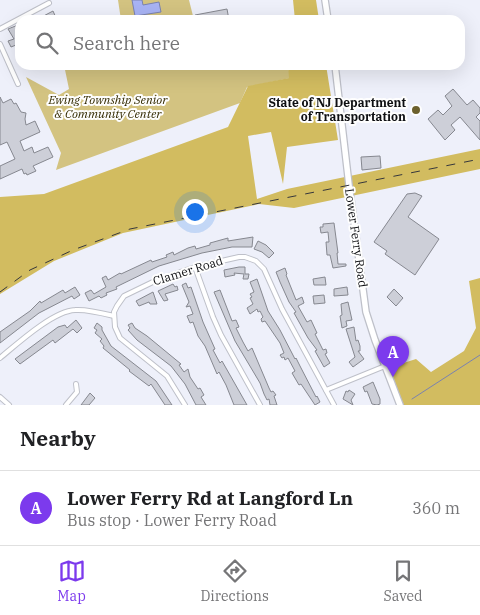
<!DOCTYPE html>
<html lang="en">
<head>
<meta charset="utf-8">
<style>
	body { margin:0; font-family:"IBM Plex Serif",serif; background:#f2f2f2; color:#202124 }
	.you { position:absolute; left:194px; top:211px; width:18px; height:18px; margin:-12px; border:4px solid #fff; border-radius:50%; background:#1a73e8; box-shadow:0 0 0 8px #1a73e833 }
	.badge { display:grid; place-items:center; width:32px; height:32px; border-radius:50%; background:#7c3aed; color:#fff; font-size:16px; font-weight:700 }
	.pin { position:absolute; translate:-50% -41px; filter:drop-shadow(0 1px 2px #0008) }
	.pin::after { content:''; position:absolute; top:26px; width:18px; height:15px; background:inherit; clip-path:polygon(0 0,100% 0,50% 100%) }
	.list { margin:0; padding:0; list-style:none }
	h2 { display:flex; justify-content:space-between; align-items:center; height:65px; margin:0; padding:0 20px; font-size:21px }
	h2 small { font-size:16px; font-weight:400; color:#757577 }
	.list li { display:grid; grid-template-columns:32px 1fr auto; gap:15px; align-items:center; box-sizing:border-box; height:75px; padding:0 20px; border-top:1px solid #e0e0e0 }
	.list b { display:block; font-size:19px; white-space:nowrap }
	.list p { margin:0; font-size:16px; white-space:nowrap; color:#757577 }
	.list em { font-size:16px; font-style:normal; color:#757577 }
	.icon { flex:none; width:28px; height:28px; fill:none; stroke:currentColor; stroke-width:2; stroke-linecap:round; stroke-linejoin:round }
	.map { position:relative; flex:none; width:480px; height:405px; overflow:hidden }
	.search { position:absolute; background:#fff; box-shadow:0 5px 20px #0002; left:15px; right:15px; top:15px; height:55px; display:flex; align-items:center; gap:12px; box-sizing:border-box; padding:0 18px; border-radius:15px; color:#757577; font-size:19px }
	.sheet { height:140px; background:#fff }
	nav { display:flex; justify-content:space-around; align-items:center; box-sizing:border-box; height:70px; border-top:1px solid #e0e0e0; background:#fff; font-size:14px; color:#757577 }
	nav a { display:grid; justify-items:center; gap:2px }
	nav .on { color:#7c3aed }
	.map>svg:first-child { display:block }
	.green { fill:#d3c381 }
	.forest { fill:#d2bc60 }
	.water { fill:#a8b3f4; stroke:#7a82b0 }
	.lines { fill:none; stroke-linecap:round; stroke-linejoin:round }
	.stream { stroke:#7a82b0; stroke-width:1 }
	.building { fill:#cdcfd8; stroke:#868890 }
	.street-casing { stroke:#bec0c9; stroke-width:6 }
	.secondary-casing { stroke:#bec0c9; stroke-width:8 }
	.street { stroke:#fff; stroke-width:4 }
	.secondary { stroke:#fff; stroke-width:5.5 }
	.rail { stroke:#36373c; stroke-width:1; stroke-dasharray:9 9; stroke-linecap:butt }
	.poi-dot { fill:#6c602d; stroke:#fefefe; stroke-width:2 }
	.labels { text-anchor:middle; stroke-width:4; stroke-linejoin:round; paint-order:stroke }
	.park-label { font-size:12px; font-style:italic; fill:#332a01; stroke:#fefefe }
	.poi-label { font-size:12px; font-weight:bold; fill:#0e0f12; stroke:#fefefe; text-anchor:end }
	.street-label { font-size:12px; fill:#0e0f12; stroke:#fefefe }
</style>
</head>
<body>
<div class="map">
<svg width="480" height="405" viewBox="0 0 480 405">
	<rect width="100%" height="100%" fill="#eef0fa"/>
	<g class="green">
		<path d="M118,0H189L194,20H121Z"/>
		<path d="M64,65H288L290,78L247,87L240,103L56,170L61,153L26,77L59,95L69,89Z"/>
	</g>
	<g class="forest">
		<path d="M293,0H316L319,20H295Z"/>
		<path d="M288,65H326L338,140L287,147L283,184L271,132L248,136L257,199L287,189L480,149V169L294,208L259,204L123,233L54,261L0,294V197L44,194L228,127L248,86L289,78Z"/>
		<path d="M480,278V405H399L385,369L416,359L431,372L464,351L476,328L469,281Z"/>
	</g>
	<path class="water" d="M132,0H142L143,5L159,2L161,12L135,16Z"/>
	<g class="lines">
		<path class="stream" d="M412,399L480,355"/>
	</g>
	<g class="building">
		<path d="M227,9L229,20H196L195,15Z"/>
		<path d="M53,11L57,20H36Z"/>
		<path d="M18,25L20,27V55L16,45L11,47L8,41L14,39L8,29Z"/>
		<path d="M453,89L467,105L473,100L480,108V113L476,117L480,121V140L460,117L451,125L455,130L445,140L428,119L438,110L443,115L452,106L445,96Z"/>
		<path d="M0,97L3,103L11,99L14,104L16,103L21,112L26,113L25,119L26,125L35,121L40,132L20,141L24,151L32,147L34,153L48,147L53,157L33,166L36,171L27,175L26,173L24,174L22,169L0,179V166L15,159L7,142L0,145Z"/>
		<path d="M380,156L381,168L362,170L361,157Z"/>
		<path d="M415,193L422,196L408,217L439,239L415,275L385,254L387,251L374,242L407,194Z"/>
		<path d="M334,223L338,253H337L338,264H346V266L333,268L330,255H327L326,242H329L328,232L321,233L320,227H323V224Z"/>
		<path d="M253,237L252,247H232L202,253L159,266L116,287L117,289L106,293L107,295L101,298L99,296L89,301L85,293L91,290L94,294L106,287L102,278L106,276L108,280L120,273L121,274L151,260L152,262L167,257L166,255L173,252L174,255L188,248L195,246L196,249L210,245V243L228,238V241Z"/>
		<path d="M258,241L266,245L274,253L269,258L262,252L254,249Z"/>
		<path d="M239,267H245V274H249L248,279H243L244,274L234,273L235,275L225,277L224,270Z"/>
		<path d="M285,268L287,274L286,275L296,300L302,297L304,303L298,306L307,322L311,320L317,333L315,334L323,350L326,349L327,353L325,354L330,363L324,367L315,351L317,350L308,338L294,313L296,312L289,302L280,282L276,272Z"/>
		<path d="M325,277L326,285H314L313,279Z"/>
		<path d="M257,279L268,311L280,330L295,359L296,358L300,366L316,397L317,396L320,402L315,405L301,384L299,385L292,373L295,371L288,358L285,360L284,357L282,358L280,355L284,353L280,343L265,321L262,322L261,319L263,317L260,311L258,312L257,309L250,314L247,308L253,304L250,298L252,297L250,294L254,292L250,282Z"/>
		<path d="M186,283L188,288L191,287L203,322L215,349L213,350L220,363L222,361L247,405H234L226,385L219,372L217,374L205,346L198,336L193,322L190,323L187,316L193,314L190,306L186,307L189,302L182,285Z"/>
		<path d="M173,284L175,287L177,286L178,290L165,294L168,300L164,301L158,291Z"/>
		<path d="M75,287L80,295L74,299L72,296L39,313L0,343V332L30,311L40,301L41,303L63,290L65,293Z"/>
		<path d="M347,287L348,295L334,296V289Z"/>
		<path d="M394,289L403,298L396,306L387,297Z"/>
		<path d="M220,290L232,321L236,320L239,327L236,328L243,342L248,351L252,348L269,388L271,392L273,391L276,395L274,396L277,405H270L269,399L267,400L264,394L260,383L235,341L214,292Z"/>
		<path d="M153,292L157,304H150L149,302L139,306L136,301Z"/>
		<path d="M324,295L325,303L314,304L313,296Z"/>
		<path d="M348,302L352,320L346,321L347,326L342,328L340,316L342,315L341,304Z"/>
		<path d="M76,320L82,328L77,333L73,329L55,343L53,340L20,364L15,359L58,327L65,325L67,328Z"/>
		<path d="M97,323L102,327V330L111,346L156,381L172,405H165L151,384L149,386L129,371L130,370L103,348L104,346L100,341L102,339L95,333L97,330L94,328Z"/>
		<path d="M132,323L135,328L147,336L181,364L179,365L184,372L188,369L190,377L198,389L200,388L204,395L201,397L206,405H196L185,384L171,366L137,340L128,330L130,328L128,325Z"/>
		<path d="M354,327L356,341L358,340L360,346V351H358L364,359L353,367L349,362L355,357L346,329Z"/>
		<path d="M373,382L380,399V404L377,405L372,404L367,391L365,392L363,387Z"/>
		<path d="M349,390L355,394L351,400L353,405L343,399L346,391L348,392Z"/>
		<path d="M90,393L95,398L89,405H81Z"/>
	</g>
	<g class="lines">
		<defs>
			<g id="street">
				<path d="M0,29L49,3"/>
				<path d="M0,44L18,84"/>
				<path d="M195,267L213,317L221,335L260,405"/>
				<path d="M0,358C17,344 53,311 75,310C87,309 102,313 114,316"/>
				<path d="M326,390L385,366"/>
				<path d="M0,397L9,405"/>
				<path d="M66,405L77,392L76,384"/>
				<path d="M185,405L167,376L120,338L115,327L114,312L117,306L124,296L157,280L195,267L239,257H245L256,261L264,269L282,309L334,405"/>
			</g>
			<g id="secondary">
				<path d="M325,0L328,20"/>
				<path d="M335,65L349,185L366,312L375,340L400,405"/>
			</g>
		</defs>
		<use href="#street" class="street-casing"/>
		<use href="#secondary" class="secondary-casing"/>
		<use href="#street" class="street"/>
		<use href="#secondary" class="secondary"/>
		<path class="rail" d="M0,292L30,270L73,250L130,229L480,159"/>
	</g>
	<circle class="poi-dot" cx="416" cy="110" r="5"/>
	<g class="labels">
		<g class="park-label">
			<text x="108" y="104">Ewing Township Senior<tspan x="108" dy="14">&amp; Community Center</tspan></text>
		</g>
		<g class="poi-label">
			<text x="406" y="107">State of NJ Department<tspan x="406" dy="14">of Transportation</tspan></text>
		</g>
		<g class="street-label">
			<text transform="translate(356 238) rotate(82)" y="4">Lower Ferry Road</text>
			<text transform="translate(188 271) rotate(-17)" y="4">Clamer Road</text>
		</g>
	</g>
</svg>
<div class="you"></div>
<div class="pin badge" style="left:393px;top:377px">A</div>
<div class="search"><svg class="icon" aria-label="search" viewBox="0 0 24 24"><circle cx="10" cy="10" r="6"/><path d="M15 15l6 6"/></svg>Search here</div>
</div>
<section class="sheet">
<h2>Nearby<small></small></h2>
<ul class="list">
<li><span class="badge">A</span><div><b>Lower Ferry Rd at Langford Ln</b><p>Bus stop · Lower Ferry Road</p></div><em>360 m</em></li>
</ul>
</section>
<nav>
<a class="on"><svg class="icon" aria-label="map" viewBox="0 0 24 24"><path d="M3 6l6-2 6 2 6-2v14l-6 2-6-2-6 2zM9 4v14M15 6v14"/></svg>Map</a>
<a><svg class="icon" aria-label="directions" viewBox="0 0 24 24"><path d="M12 3l9 9-9 9-9-9zM9 14v-3h6M13 9l2 2-2 2"/></svg>Directions</a>
<a><svg class="icon" aria-label="saved" viewBox="0 0 24 24"><path d="M7 4h10v16l-5-4-5 4z"/></svg>Saved</a>
</nav>
</body>
</html>
